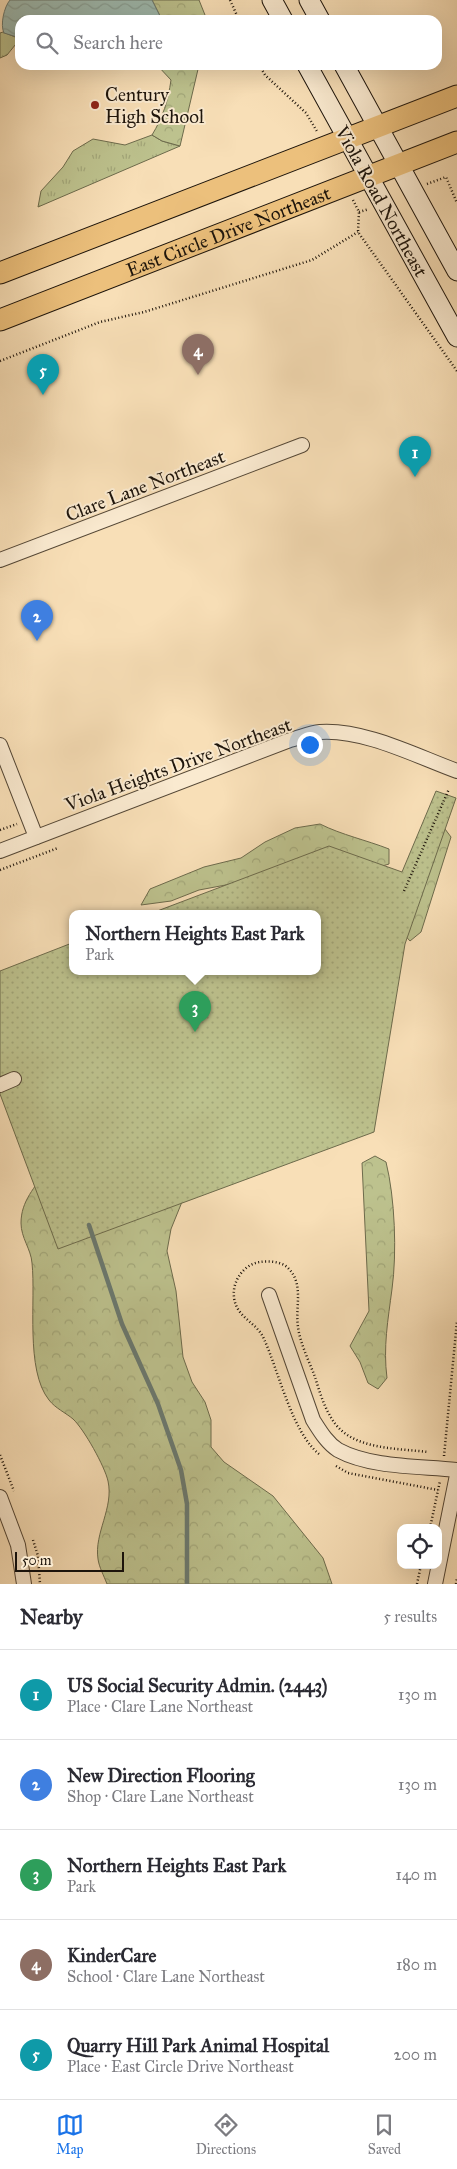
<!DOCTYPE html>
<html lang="en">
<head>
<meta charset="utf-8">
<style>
	body { margin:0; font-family:"IM FELL Great Primer",serif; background:#f7f7f7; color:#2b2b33 }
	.controls { position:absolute; right:15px; bottom:15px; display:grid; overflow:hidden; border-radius:10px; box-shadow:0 5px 20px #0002 }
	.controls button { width:45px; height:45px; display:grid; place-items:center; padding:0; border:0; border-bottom:1px solid #e1e1e2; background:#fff; color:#2b2b33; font:25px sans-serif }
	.scale { position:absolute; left:15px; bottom:12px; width:109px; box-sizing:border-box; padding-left:5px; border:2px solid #1d140b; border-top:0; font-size:14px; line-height:18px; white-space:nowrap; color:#1d140b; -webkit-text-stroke:4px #faead0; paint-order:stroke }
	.you { position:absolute; left:309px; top:744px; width:18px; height:18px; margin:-12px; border:4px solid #fff; border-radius:50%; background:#1a73e8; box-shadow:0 0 0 8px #1a73e833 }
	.badge { display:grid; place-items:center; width:32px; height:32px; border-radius:50%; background:#1a73e8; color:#fff; font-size:16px; font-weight:700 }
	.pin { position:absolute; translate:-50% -41px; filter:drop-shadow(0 1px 2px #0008) }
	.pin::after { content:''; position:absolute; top:26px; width:18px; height:15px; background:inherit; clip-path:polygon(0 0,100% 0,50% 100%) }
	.popup { position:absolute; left:69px; top:910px; width:252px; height:65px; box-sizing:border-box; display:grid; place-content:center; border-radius:10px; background:#fff; filter:drop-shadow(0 1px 4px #0005); font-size:16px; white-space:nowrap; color:#7c7c81 }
	.popup b { font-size:19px; color:#2b2b33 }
	.popup::after { content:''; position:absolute; left:50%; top:100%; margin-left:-10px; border:10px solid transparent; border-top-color:#fff }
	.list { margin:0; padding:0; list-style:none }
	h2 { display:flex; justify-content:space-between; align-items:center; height:65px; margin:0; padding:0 20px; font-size:21px }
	h2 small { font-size:16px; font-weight:400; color:#7c7c81 }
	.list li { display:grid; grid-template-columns:32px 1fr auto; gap:15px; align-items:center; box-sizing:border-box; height:90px; padding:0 20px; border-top:1px solid #e1e1e2 }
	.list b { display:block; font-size:19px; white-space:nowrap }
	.list p { margin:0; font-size:16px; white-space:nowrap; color:#7c7c81 }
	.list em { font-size:16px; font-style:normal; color:#7c7c81 }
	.icon { flex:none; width:28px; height:28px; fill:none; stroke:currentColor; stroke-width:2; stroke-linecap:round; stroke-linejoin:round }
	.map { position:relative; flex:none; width:457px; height:1584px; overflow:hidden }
	.search { position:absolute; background:#fff; box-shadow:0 5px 20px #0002; left:15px; right:15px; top:15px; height:55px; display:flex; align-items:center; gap:12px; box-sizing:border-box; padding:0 18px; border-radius:15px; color:#7c7c81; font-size:19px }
	.sheet { height:515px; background:#fff }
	nav { display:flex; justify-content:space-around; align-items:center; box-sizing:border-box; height:70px; border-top:1px solid #e1e1e2; background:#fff; font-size:14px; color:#7c7c81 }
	nav a { display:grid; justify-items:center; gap:2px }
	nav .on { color:#1a73e8 }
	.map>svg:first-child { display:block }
	.grass { fill:url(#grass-tufts); stroke:#6d6b4c }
	.forest { fill:url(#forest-crowns); stroke:#6d6b4c }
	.park { fill:url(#park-dots); stroke:#6d6b4c }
	.water { fill:url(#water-waves); stroke:#6a7970 }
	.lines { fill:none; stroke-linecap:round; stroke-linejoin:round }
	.stream { stroke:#6a7970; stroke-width:4.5 }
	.street-casing { stroke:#544736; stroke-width:16 }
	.secondary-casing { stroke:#1d140b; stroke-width:21 }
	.primary-casing { stroke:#1d140b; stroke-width:23 }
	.path { stroke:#1d140b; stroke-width:2.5; stroke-dasharray:1 2.5; stroke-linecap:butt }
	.street { stroke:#faead0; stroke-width:14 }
	.secondary { stroke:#faead0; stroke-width:19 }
	.primary { stroke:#ecc07c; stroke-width:21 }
	.poi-dot { fill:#8f2418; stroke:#faead0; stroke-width:2 }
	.labels { text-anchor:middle; stroke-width:4; stroke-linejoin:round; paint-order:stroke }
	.poi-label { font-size:19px; fill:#1d140b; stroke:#faead0; text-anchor:start }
	.street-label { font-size:19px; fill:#1d140b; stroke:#faead0 }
</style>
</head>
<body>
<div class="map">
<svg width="457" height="1584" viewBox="0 0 457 1584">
	<defs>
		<pattern id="grass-tufts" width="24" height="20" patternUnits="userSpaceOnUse" patternTransform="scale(1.25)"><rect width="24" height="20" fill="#bdc28e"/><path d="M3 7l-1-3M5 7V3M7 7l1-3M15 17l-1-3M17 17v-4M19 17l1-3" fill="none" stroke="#a2a679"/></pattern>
		<pattern id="forest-crowns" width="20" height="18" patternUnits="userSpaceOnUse" patternTransform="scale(1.25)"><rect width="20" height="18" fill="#bdc28e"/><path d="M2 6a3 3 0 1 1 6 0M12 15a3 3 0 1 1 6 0" fill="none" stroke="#a2a679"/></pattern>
		<pattern id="park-dots" width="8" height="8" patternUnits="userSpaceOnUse" patternTransform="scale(1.25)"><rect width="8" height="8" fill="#bdc28e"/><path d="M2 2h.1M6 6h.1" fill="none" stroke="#a2a679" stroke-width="1.8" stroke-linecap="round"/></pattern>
		<pattern id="water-waves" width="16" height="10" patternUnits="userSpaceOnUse" patternTransform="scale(1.25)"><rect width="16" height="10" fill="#9ebcb3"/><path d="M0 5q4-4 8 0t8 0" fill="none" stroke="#88a199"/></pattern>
	</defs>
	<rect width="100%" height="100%" fill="#f8dfb7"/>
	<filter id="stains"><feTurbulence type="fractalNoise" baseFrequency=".004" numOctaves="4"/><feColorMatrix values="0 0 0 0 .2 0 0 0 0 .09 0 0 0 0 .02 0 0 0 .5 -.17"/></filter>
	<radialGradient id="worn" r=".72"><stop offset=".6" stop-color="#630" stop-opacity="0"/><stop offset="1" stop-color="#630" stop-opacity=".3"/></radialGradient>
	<g class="grass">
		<path d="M3,32L20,39L7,55L0,58V33Z"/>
		<path d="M152,135L162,141L180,146L38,207L41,191L63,167L73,151L93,139L125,145Z"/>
	</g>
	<g class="forest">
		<path d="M152,0H199L207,20H162Z"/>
		<path d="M157,65H199L180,146L162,141L152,135C163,117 168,101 171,80Z"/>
		<path d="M320,824C342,835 366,840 389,849V864L369,870L247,881L199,890L171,901L141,905L150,889L204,867L241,858L265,842L295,828Z"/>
		<path d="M442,825L451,837L421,932L410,941L401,931Z"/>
		<path d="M375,1156L386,1162C395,1198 397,1253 392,1289C388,1320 383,1347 387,1378L378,1389L368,1383L360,1362L350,1346L369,1311L362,1163Z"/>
		<path d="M47,1170L186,1192L171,1229L167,1251L176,1291L183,1357L192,1382L205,1402L211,1420V1447L224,1462L273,1496L323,1558L332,1584H107C104,1576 99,1567 98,1559C94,1533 114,1508 108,1481C105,1467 84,1429 73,1419C66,1413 55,1408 49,1400C25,1370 36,1300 32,1263C31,1249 21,1238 21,1223C21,1201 35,1187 47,1170Z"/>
	</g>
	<path class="park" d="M436,791L456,798L405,944L374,1132L58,1249L0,1094V971L72,943V971H318V913H152L329,846L402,872Z"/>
	<path class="water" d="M10,0H152L162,20H20V38C15,36 9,35 4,33C0,25 4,7 10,0Z"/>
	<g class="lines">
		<path class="stream" d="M89,1225L122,1324L158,1404L181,1470L187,1504V1584"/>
		<defs>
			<g id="street">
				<path d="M0,560L302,445"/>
				<path d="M0,745L36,837"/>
				<path d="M0,851L290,740C299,738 310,733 320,732C364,729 416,756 457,771"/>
				<path d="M0,1085L14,1079"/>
				<path d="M269,1295L313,1420C320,1431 327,1443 338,1450C371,1468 421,1466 457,1470"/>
				<path d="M0,1497L18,1545L24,1584"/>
				<path d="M435,1584L457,1475"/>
			</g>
			<g id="secondary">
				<path d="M272,0L283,20"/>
				<path d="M309,0L320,20"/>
				<path d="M307,65L457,337"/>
				<path d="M344,65L457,271"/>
			</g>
			<g id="primary">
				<path d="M0,273L457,96"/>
				<path id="s1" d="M0,320L457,142"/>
			</g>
		</defs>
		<use href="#street" class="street-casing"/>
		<use href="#secondary" class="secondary-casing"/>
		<use href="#primary" class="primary-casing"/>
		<g class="path">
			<path d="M230,0L239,20"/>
			<path d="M259,65L265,75L306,113L318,133"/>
			<path d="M427,184L446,177L457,203"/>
			<path d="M353,200L359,212L358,232L457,371"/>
			<path d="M359,212L369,209"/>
			<path d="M0,361L100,322L144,312L312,260L358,232"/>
			<path d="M0,830L17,824"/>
			<path d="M0,870L58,848"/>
			<path d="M404,891L449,789"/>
			<path d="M319,1454C292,1432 279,1372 264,1339C257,1322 236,1318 234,1297C232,1281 244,1264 260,1262C269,1261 282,1261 289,1269C304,1285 295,1307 298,1327C300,1343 309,1361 315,1377C319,1390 324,1407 332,1419C350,1450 396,1448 428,1452"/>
			<path d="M0,1455L14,1491"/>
			<path d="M444,1456L457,1321"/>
			<path d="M336,1466L348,1473L438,1490"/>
			<path d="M430,1528L440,1481"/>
			<path d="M33,1540L38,1556L40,1584"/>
			<path d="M417,1584L421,1565"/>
			<path d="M456,1584L457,1578"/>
		</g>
		<use href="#street" class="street"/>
		<use href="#secondary" class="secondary"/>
		<use href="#primary" class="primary"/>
	</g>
	<circle class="poi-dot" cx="95" cy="105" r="5"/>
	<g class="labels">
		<g class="poi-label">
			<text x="105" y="101">Century<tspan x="105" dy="22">High School</tspan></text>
		</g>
		<g class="street-label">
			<text transform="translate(382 201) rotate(61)" y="7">Viola Road Northeast</text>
			<text dy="7" stroke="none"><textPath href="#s1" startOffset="245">East Circle Drive Northeast</textPath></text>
			<text transform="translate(145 485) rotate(-21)" y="7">Clare Lane Northeast</text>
			<text transform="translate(178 764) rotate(-20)" y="7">Viola Heights Drive Northeast</text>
		</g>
	</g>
	<rect width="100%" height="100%" filter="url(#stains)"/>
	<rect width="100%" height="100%" fill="url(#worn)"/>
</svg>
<div class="controls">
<button><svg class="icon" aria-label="locate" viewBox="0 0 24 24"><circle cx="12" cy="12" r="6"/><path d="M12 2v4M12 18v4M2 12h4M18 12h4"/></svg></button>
</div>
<div class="scale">50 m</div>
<div class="you"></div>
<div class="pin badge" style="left:415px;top:477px;background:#0f9aa8">1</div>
<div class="pin badge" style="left:37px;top:641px;background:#3f7fe0">2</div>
<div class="pin badge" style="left:195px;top:1032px;background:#2e9e5b">3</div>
<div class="popup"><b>Northern Heights East Park</b>Park</div>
<div class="pin badge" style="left:198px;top:375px;background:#8d6e63">4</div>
<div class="pin badge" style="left:43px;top:395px;background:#0f9aa8">5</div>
<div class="search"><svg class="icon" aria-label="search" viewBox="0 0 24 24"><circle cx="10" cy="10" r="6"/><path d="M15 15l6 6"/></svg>Search here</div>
</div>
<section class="sheet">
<h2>Nearby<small>5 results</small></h2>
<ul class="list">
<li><span class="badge" style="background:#0f9aa8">1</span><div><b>US Social Security Admin. (2443)</b><p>Place · Clare Lane Northeast</p></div><em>130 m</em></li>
<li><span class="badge" style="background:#3f7fe0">2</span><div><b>New Direction Flooring</b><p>Shop · Clare Lane Northeast</p></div><em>130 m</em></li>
<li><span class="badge" style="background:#2e9e5b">3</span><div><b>Northern Heights East Park</b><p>Park</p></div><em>140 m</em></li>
<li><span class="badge" style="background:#8d6e63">4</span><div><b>KinderCare</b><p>School · Clare Lane Northeast</p></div><em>180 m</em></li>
<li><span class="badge" style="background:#0f9aa8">5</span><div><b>Quarry Hill Park Animal Hospital</b><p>Place · East Circle Drive Northeast</p></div><em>200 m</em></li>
</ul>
</section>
<nav>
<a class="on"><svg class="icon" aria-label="map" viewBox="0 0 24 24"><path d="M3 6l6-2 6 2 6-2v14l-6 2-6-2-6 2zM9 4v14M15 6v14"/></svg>Map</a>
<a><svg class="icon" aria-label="directions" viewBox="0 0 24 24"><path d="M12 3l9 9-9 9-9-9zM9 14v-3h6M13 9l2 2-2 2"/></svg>Directions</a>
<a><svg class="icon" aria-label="saved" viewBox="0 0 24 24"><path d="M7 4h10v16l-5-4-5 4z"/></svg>Saved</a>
</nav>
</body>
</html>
